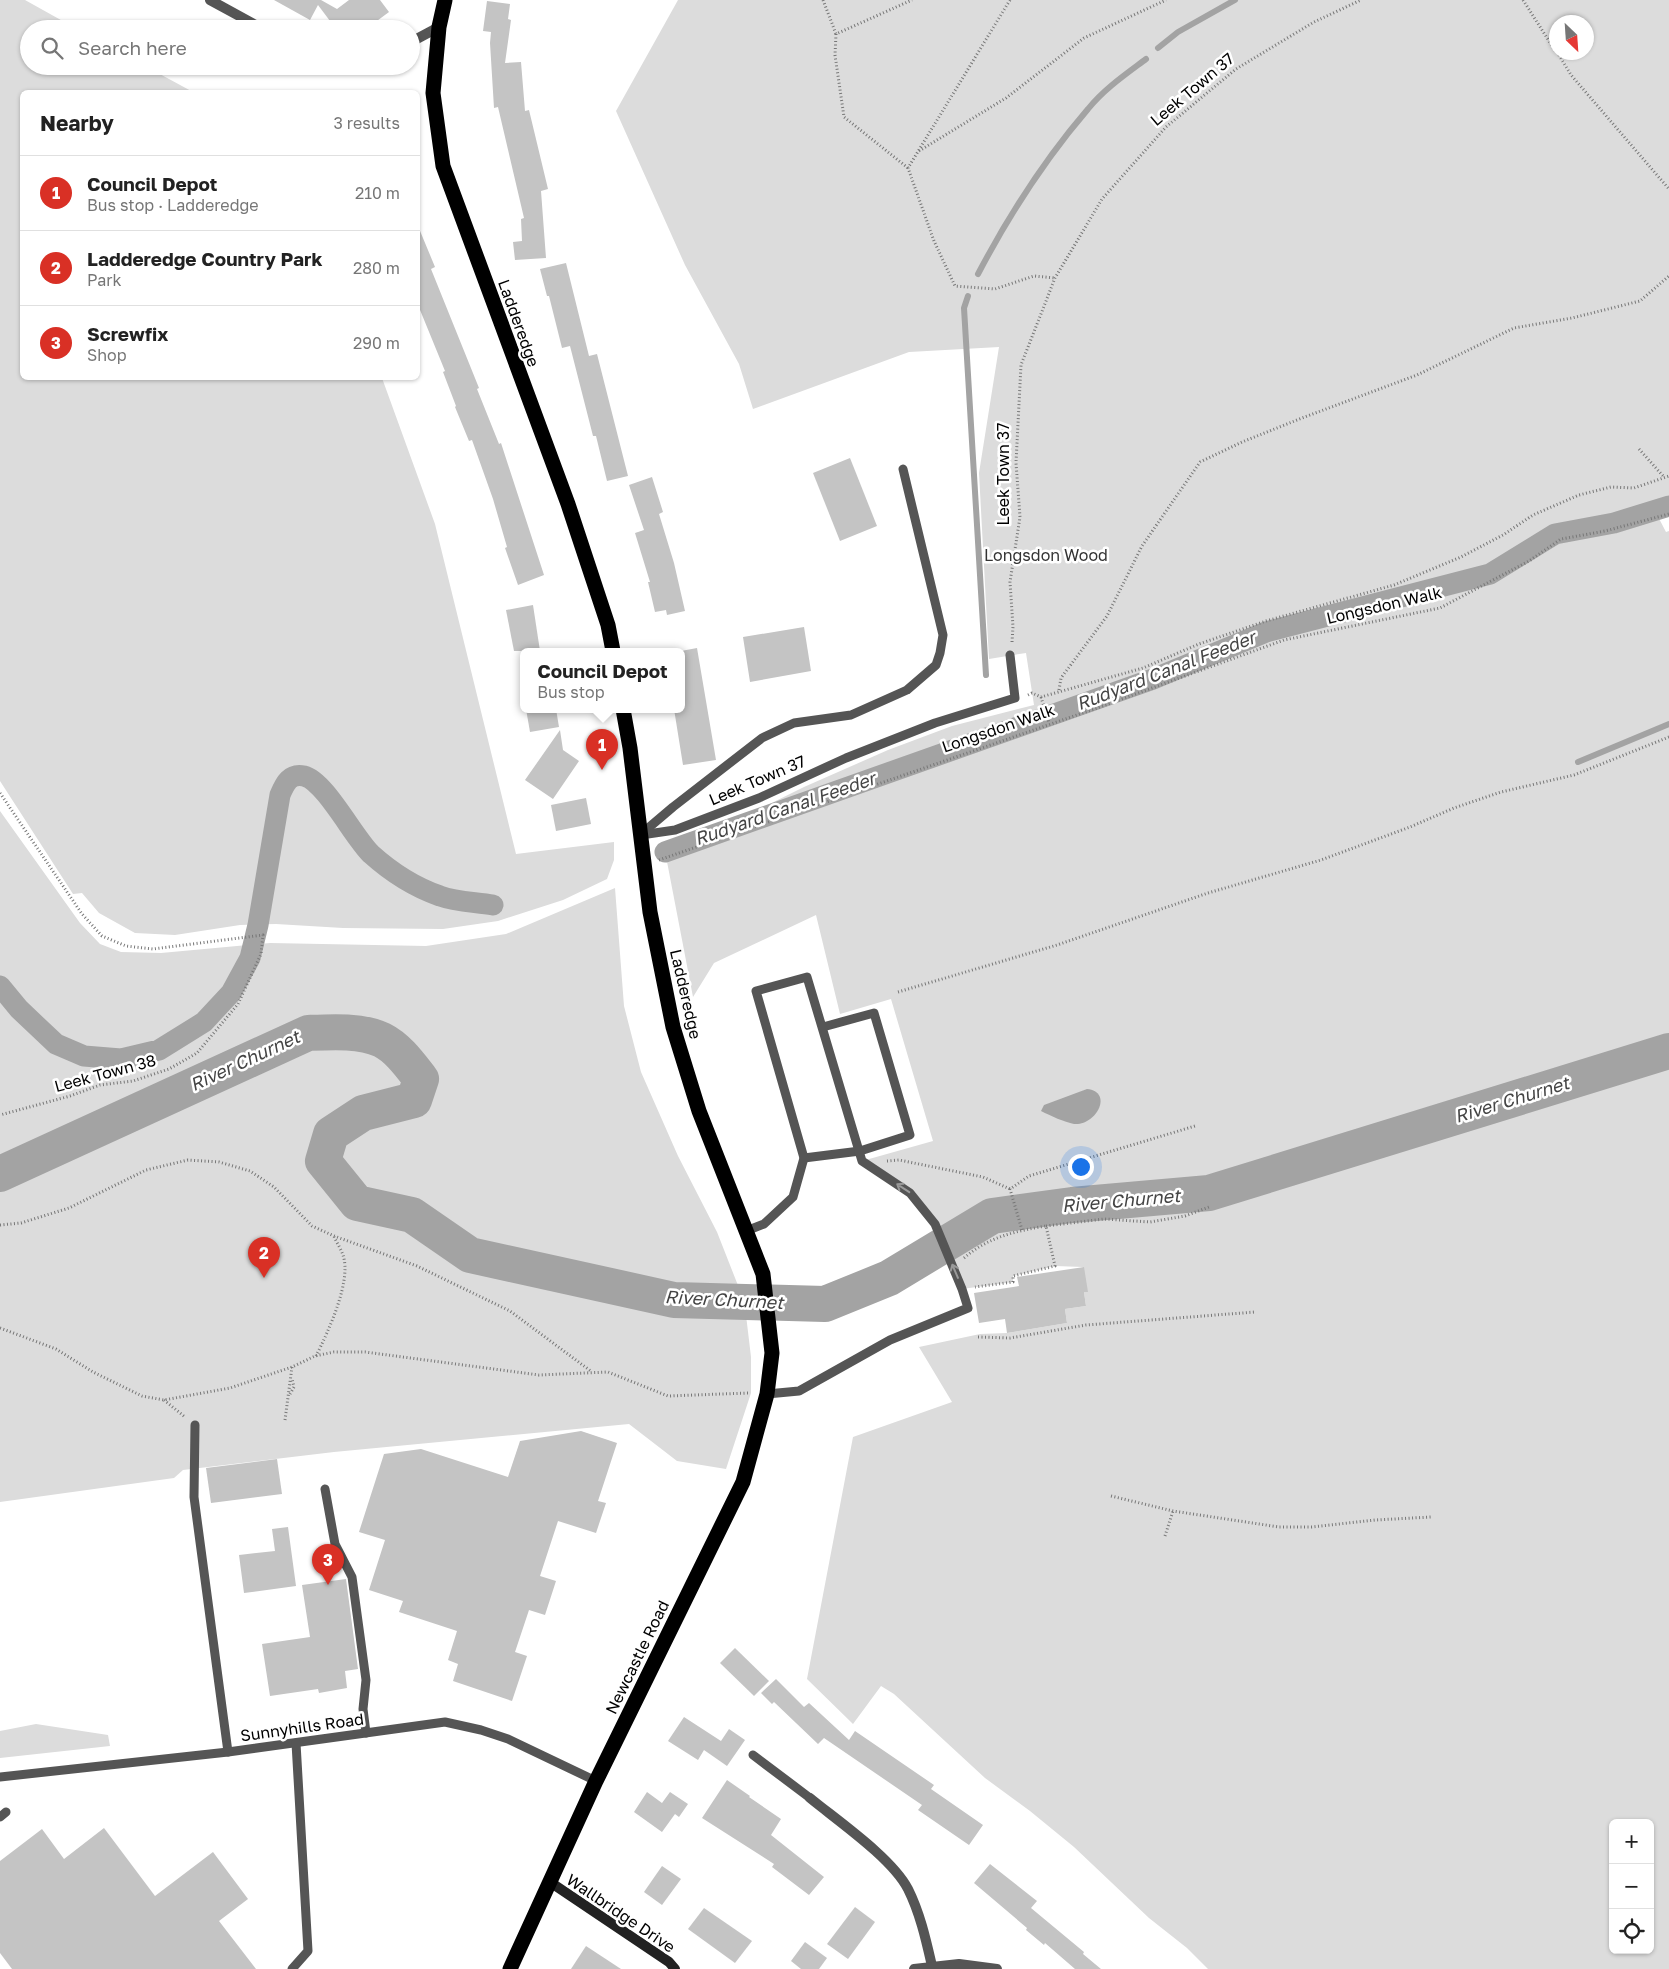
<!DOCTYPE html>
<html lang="en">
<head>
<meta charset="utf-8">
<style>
	body { margin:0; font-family:"Golos Text",sans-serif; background:#f2f2f2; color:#222 }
	.controls { position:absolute; right:15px; bottom:15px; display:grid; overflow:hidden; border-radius:8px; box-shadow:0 1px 4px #0004 }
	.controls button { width:45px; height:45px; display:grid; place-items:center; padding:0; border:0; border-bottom:1px solid #e0e0e0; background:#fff; color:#222; font:25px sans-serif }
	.compass { position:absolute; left:1549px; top:15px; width:45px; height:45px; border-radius:50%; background:#fff; box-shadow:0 1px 4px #0004; rotate:155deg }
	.you { position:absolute; left:1080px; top:1166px; width:18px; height:18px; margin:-12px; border:4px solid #fff; border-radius:50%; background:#1a73e8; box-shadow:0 0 0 8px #1a73e833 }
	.badge { display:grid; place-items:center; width:32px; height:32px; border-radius:50%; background:#d93025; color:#fff; font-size:16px; font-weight:700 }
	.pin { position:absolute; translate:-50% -41px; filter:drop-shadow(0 1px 2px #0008) }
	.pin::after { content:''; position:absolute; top:26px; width:18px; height:15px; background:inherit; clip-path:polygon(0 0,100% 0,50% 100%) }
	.popup { position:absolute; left:520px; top:648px; width:165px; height:65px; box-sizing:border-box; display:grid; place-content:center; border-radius:8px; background:#fff; filter:drop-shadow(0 1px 4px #0005); font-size:16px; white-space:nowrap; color:#767676 }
	.popup b { font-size:19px; color:#222 }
	.popup::after { content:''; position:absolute; left:50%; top:100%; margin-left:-10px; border:10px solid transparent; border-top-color:#fff }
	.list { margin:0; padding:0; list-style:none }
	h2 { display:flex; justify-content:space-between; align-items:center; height:65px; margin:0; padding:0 20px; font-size:21px }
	h2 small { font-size:16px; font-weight:400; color:#767676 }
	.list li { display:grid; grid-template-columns:32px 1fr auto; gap:15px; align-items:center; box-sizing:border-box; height:75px; padding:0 20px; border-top:1px solid #e0e0e0 }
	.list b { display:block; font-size:19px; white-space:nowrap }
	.list p { margin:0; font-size:16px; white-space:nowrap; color:#767676 }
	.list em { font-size:16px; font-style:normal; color:#767676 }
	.icon { flex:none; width:28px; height:28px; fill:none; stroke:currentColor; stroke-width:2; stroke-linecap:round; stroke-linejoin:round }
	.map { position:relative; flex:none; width:1669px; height:1969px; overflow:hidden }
	.search { position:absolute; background:#fff; box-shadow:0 1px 4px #0004; left:20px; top:20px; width:400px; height:55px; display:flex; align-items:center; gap:12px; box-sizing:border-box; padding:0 18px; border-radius:28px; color:#767676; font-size:19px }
	.panel { position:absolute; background:#fff; box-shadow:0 1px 4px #0004; left:20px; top:90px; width:400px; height:290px; border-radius:8px }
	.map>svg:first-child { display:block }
	.green { fill:#dcdcdc; fill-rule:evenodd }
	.water { fill:#a3a3a3 }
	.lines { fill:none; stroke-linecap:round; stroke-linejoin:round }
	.stream { stroke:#a3a3a3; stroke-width:6 }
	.canal { stroke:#a3a3a3; stroke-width:21 }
	.river { stroke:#a3a3a3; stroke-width:36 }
	.building { fill:#c4c4c4 }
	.path { stroke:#777; stroke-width:3; stroke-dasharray:1 2.5; stroke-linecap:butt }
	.lane { stroke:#555; stroke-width:9 }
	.street { stroke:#555; stroke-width:10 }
	.secondary { stroke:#222; stroke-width:10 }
	.highway { stroke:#000; stroke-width:15 }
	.oneway { stroke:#999 }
	.labels { text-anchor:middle; stroke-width:5; stroke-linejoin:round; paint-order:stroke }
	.street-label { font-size:16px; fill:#000; stroke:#fff }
	.park-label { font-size:16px; fill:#333; stroke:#fff }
	.water-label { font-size:18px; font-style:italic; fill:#444; stroke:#fff }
</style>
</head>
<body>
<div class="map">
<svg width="1669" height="1969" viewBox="0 0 1669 1969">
	<rect width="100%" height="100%" fill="#fff"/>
	<g class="green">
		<path d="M0,0H25L77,29H29V66H145L193,92H22V378H382L435,524L516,854L614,842V860L607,879L563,900L498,921L443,929L343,928L276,924L240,925L175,935L135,933L99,913L82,893L73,894L0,781Z"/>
		<path d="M678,0H1669V499L1652,505L1666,532L1669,531V1969H1208L1187,1948L1149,1918L1074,1847L1030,1811L985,1778L894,1694L881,1686L853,1724L807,1679L853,1437L952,1402L919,1347L980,1334L1007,1333L1067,1323L1065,1309L1086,1306L1084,1292H1087L1083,1267L1055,1266L1013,1276V1282L962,1289L935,1224L910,1193L862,1161L933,1141L891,999L840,1014L816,915L714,963L693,997L664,846L737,820L804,787L888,750L952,726L1034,705L1026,653L989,659L979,473L999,347L909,352L753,409L739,364L685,265L616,111ZM1556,22H1586V52H1556ZM1613,1823H1650V1950H1613Z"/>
		<path d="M0,811L80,923L100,944L121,952L161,953L270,943L426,946L506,934L615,888L624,1006L641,1072L678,1156L717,1232L739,1288L746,1315L751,1357V1393L726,1469L677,1461L629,1424L334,1452L183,1470L174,1478L0,1502Z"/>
		<path d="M36,1724L108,1735L110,1746L0,1758V1731Z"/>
	</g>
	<path class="water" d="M1087,1089C1114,1092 1096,1126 1074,1124C1064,1122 1051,1116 1041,1111L1044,1105Z"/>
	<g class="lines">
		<g class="stream">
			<path d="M1158,48L1178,32L1235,0"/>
			<path d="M978,274C1009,215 1045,159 1088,109C1104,89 1126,74 1146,59"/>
			<path d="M968,296L964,308L986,675"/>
			<path d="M1578,762L1669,724"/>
		</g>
		<g class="canal">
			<path d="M665,852L1153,679L1266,632L1490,574L1555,534L1614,523L1669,506"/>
			<path d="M0,986L19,1009L56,1044L84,1056L121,1059L159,1050L204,1022L231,993L250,958L258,925L280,795C285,783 290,773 304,776C325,781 354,838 371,854C391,872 414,887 440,896C456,902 476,902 493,905"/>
		</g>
		<path class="river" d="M0,1174L308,1033C330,1032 361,1030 382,1040C398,1048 410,1065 421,1079L414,1100L363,1113L331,1134L323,1161L357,1203L412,1215L470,1255L674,1300L825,1304L889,1278L992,1216L1072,1205L1209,1193L1669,1051"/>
	</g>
	<g class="building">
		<path d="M274,0H321L337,9L349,0H380L389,12L366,29H336L318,5L310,20Z"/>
		<path d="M487,1L510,4L508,19L511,20L505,63L521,62L525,111L529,110L548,189L541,191L546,258L515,260L513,242L522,241L521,219L524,218L498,107L494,108L490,43L491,32L483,31Z"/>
		<path d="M418,226L435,267L431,269L479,388L477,389L499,444L501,443L544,575L518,585L505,548L507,547L493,499L472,440L469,441L455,407L456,406L443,372L445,371L418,305Z"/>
		<path d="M566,263L589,356L597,354L628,476L607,481L596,436H593L570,346L562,348L549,296H547L540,269Z"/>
		<path d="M850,458L877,526L840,541L813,473Z"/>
		<path d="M652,477L663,512L659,514L674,563L685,611L667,615L666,610L655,612L648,582H650L635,533L644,530L629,485Z"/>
		<path d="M533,605L540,651H514L506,610Z"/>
		<path d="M804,627L811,671L750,682L743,637Z"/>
		<path d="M697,648L716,760L683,765L674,709H681V651Z"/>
		<path d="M526,709H556L559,727L530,732Z"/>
		<path d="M560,730L563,750L579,761L553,799L525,780Z"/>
		<path d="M586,798L591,824L556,831L551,805Z"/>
		<path d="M1084,1267L1088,1292H1084L1086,1306L1065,1309L1067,1323L1007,1333L1005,1319L979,1323L974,1293L1019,1286L1017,1277Z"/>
		<path d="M581,1431L617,1443L598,1501L606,1503L596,1533L558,1521L540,1576L556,1581L545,1615L529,1610L515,1652L527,1656L512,1701L453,1681L458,1664L448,1660L457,1631L399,1612L403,1601L369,1590L385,1540L359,1532L384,1454L421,1449L508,1477L520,1441Z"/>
		<path d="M277,1459L282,1494L211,1503L206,1468Z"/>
		<path d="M288,1527L296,1586L244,1593L239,1555L275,1551L272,1529Z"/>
		<path d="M346,1579L358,1669L345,1671L347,1688L319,1693L318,1689L270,1696L262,1644L310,1637L302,1585Z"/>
		<path d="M735,1648L769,1681L754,1696L720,1663Z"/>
		<path d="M776,1679L804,1707L809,1703L849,1740L855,1731L934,1785L931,1789L983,1825L969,1845L918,1810L922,1805L824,1738L818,1744L774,1702L772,1704L761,1693Z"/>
		<path d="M684,1717L721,1741L729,1729L745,1740L727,1766L704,1750L698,1760L668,1741Z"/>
		<path d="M727,1780L750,1796L749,1797L781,1819L771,1835L824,1877L809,1895L772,1867L774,1864L702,1818Z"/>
		<path d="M647,1792L662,1803L670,1792L688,1804L679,1817L675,1814L662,1832L634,1812Z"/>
		<path d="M104,1828L155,1896L213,1852L248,1899L219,1921L256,1969H12L0,1953V1861L42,1829L64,1859Z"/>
		<path d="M990,1864L1037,1901L1031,1908L1084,1952L1083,1954L1101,1969H1075L1045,1943L1044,1945L1026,1930L1027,1928L974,1883Z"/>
		<path d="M662,1866L681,1879L662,1905L644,1892Z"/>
		<path d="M855,1907L875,1922L848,1959L827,1944Z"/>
		<path d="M704,1908L752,1941L735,1963L688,1929Z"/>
		<path d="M805,1942L827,1958L819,1969H801L791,1961Z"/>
		<path d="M586,1946L621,1969H571Z"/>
	</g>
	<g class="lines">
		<g class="path">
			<path d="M823,0L836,34"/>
			<path d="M1010,0L908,168L934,241L955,286L995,289L1034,276L1055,278"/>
			<path d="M1523,0L1556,52"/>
			<path d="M1557,52L1571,75L1669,189"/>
			<path d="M919,151L1006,98L1084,38L1166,0"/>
			<path d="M908,168L844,117L835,55L836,34L912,0"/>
			<path d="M1639,449L1664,477"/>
			<path d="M1012,642L1013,627L1010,582L1020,517L1016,463L1021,365L1055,278L1102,199L1166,127L1236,69L1314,22L1361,0"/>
			<path d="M1059,690L1061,678L1107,616L1142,546L1200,462L1242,442L1302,418L1417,375L1514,328L1572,318L1640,301L1669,276"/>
			<path d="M1028,695L1032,693L1041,697L1143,668L1199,644L1266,621L1394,585L1461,557L1503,535L1533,515L1579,495L1611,487L1634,488L1669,476"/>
			<path d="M1041,697L1049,723"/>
			<path d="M0,793L82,914L102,936L126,946L153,949L263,935L261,954L238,1004L197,1053L169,1069L133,1081L100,1085L70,1096L0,1115"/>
			<path d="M659,860L1100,707L1284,640L1440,608L1529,561L1561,539L1605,531L1669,514"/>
			<path d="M898,992L1057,945L1208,893L1321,860L1410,827L1454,808L1501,792L1574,775L1669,737"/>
			<path d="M887,1161L899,1160L983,1177L1010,1189"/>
			<path d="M0,1225L21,1223L69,1208L146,1170L188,1160L219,1162L250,1171L274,1187L312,1226L334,1236L417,1266L510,1311L592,1372"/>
			<path d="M1046,1226L1104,1219L1150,1222L1185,1216L1209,1207"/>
			<path d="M1022,1230L1010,1189L1029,1176L1195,1126"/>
			<path d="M964,1258C988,1237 1016,1231 1046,1226L1055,1266L1013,1276V1282L975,1287"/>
			<path d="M0,1328L56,1349L93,1372L142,1396L164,1400L230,1388L292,1367L315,1356L334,1352H365L539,1375L608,1372L668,1396L749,1393"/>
			<path d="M978,1337L1010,1338L1086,1325L1255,1312"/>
			<path d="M316,1356C328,1332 352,1281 343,1255C341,1249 337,1243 334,1237"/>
			<path d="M290,1394L294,1387L292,1379"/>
			<path d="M164,1400L185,1417"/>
			<path d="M285,1420L292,1367"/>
			<path d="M1111,1496L1173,1511L1279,1527H1312L1375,1520L1431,1517"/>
			<path d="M1165,1536L1173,1511"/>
		</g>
		<g class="lane">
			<path d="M640,835L673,807L762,738L794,723L851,715L907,690L936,665L940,653L943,635L903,469"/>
			<path d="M641,835L675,830L759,798L846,758L935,723L1015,698L1010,655"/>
			<path d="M804,1158L860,1151L910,1135L874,1013L823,1027"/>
			<path d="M746,1231L764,1224L793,1197L804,1158L756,991L807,977L862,1161L910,1193L935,1224L962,1289L968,1308L890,1340L799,1391L767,1394"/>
			<path d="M195,1425L194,1497L228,1752"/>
			<path d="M325,1489L335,1544L352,1577L366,1680L363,1709L366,1733"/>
			<path d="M753,1755L810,1798"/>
			<path d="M0,1777L228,1752L445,1722L481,1730L508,1739L596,1781"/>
			<path d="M0,1817L6,1812"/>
			<path d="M292,1969L308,1951L296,1743"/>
		</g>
		<g class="street">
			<path d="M210,0L263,29"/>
			<path d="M411,42L439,27"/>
			<path d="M810,1798C838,1821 892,1858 908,1889C920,1913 926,1940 932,1966"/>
			<path d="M914,1969L959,1964L997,1969"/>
		</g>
		<path class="secondary" d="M550,1882L669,1962L675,1969"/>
		<g class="highway">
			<path d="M445,0L439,27L433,93L443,166L568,504L608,625L613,651"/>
			<path d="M510,1969L596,1781L743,1482L767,1394L772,1353L763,1274L699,1111L673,1027L650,912L630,748L623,709"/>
		</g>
	</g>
	<defs><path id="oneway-shaft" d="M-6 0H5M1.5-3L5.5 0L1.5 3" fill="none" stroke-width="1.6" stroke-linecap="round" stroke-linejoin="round" transform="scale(1.25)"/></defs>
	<g class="oneway">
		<use href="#oneway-shaft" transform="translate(903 1188) rotate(-147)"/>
		<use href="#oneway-shaft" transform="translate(955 1271) rotate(-113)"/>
	</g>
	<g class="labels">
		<g class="street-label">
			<text transform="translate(1192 89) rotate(-40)" y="6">Leek Town 37</text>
			<text transform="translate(519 323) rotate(70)" y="6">Ladderedge</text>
			<text transform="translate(1003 474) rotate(-90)" y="6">Leek Town 37</text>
			<text transform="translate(1384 605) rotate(-13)" y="6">Longsdon Walk</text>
			<text transform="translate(998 728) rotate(-19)" y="6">Longsdon Walk</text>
			<text transform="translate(757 780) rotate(-23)" y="6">Leek Town 37</text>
			<text transform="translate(686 994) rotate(77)" y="6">Ladderedge</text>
			<text transform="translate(105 1073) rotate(-15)" y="6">Leek Town 38</text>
			<text transform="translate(637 1657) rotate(-64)" y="6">Newcastle Road</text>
			<text transform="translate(302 1727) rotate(-8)" y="6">Sunnyhills Road</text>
			<text transform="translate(621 1913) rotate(34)" y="6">Wallbridge Drive</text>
		</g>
		<g class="park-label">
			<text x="1046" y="561">Longsdon Wood</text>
		</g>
		<g class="water-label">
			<text transform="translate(1166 671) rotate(-21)" y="6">Rudyard Canal Feeder</text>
			<text transform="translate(785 809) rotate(-19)" y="6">Rudyard Canal Feeder</text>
			<text transform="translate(245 1061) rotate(-25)" y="6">River Churnet</text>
			<text transform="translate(1512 1100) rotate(-17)" y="6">River Churnet</text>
			<text transform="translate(1121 1201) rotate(-5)" y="6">River Churnet</text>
			<text transform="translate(724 1300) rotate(3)" y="6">River Churnet</text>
		</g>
	</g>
</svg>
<div class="controls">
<button>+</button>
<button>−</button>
<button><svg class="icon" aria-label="locate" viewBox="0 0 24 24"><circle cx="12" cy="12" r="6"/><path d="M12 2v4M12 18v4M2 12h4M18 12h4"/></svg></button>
</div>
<svg class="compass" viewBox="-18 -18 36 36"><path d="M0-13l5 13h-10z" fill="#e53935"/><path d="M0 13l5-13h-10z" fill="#767676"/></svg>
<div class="you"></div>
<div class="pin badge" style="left:602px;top:770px">1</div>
<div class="popup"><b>Council Depot</b>Bus stop</div>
<div class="pin badge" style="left:264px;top:1278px">2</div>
<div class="pin badge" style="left:328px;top:1585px">3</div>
<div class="search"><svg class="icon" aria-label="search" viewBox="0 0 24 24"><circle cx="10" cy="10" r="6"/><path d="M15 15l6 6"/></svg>Search here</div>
<section class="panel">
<h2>Nearby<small>3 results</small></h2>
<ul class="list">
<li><span class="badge">1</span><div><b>Council Depot</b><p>Bus stop · Ladderedge</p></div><em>210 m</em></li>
<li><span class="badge">2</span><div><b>Ladderedge Country Park</b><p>Park</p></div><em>280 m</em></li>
<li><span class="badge">3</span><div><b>Screwfix</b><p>Shop</p></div><em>290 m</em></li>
</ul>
</section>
</div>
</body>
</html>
